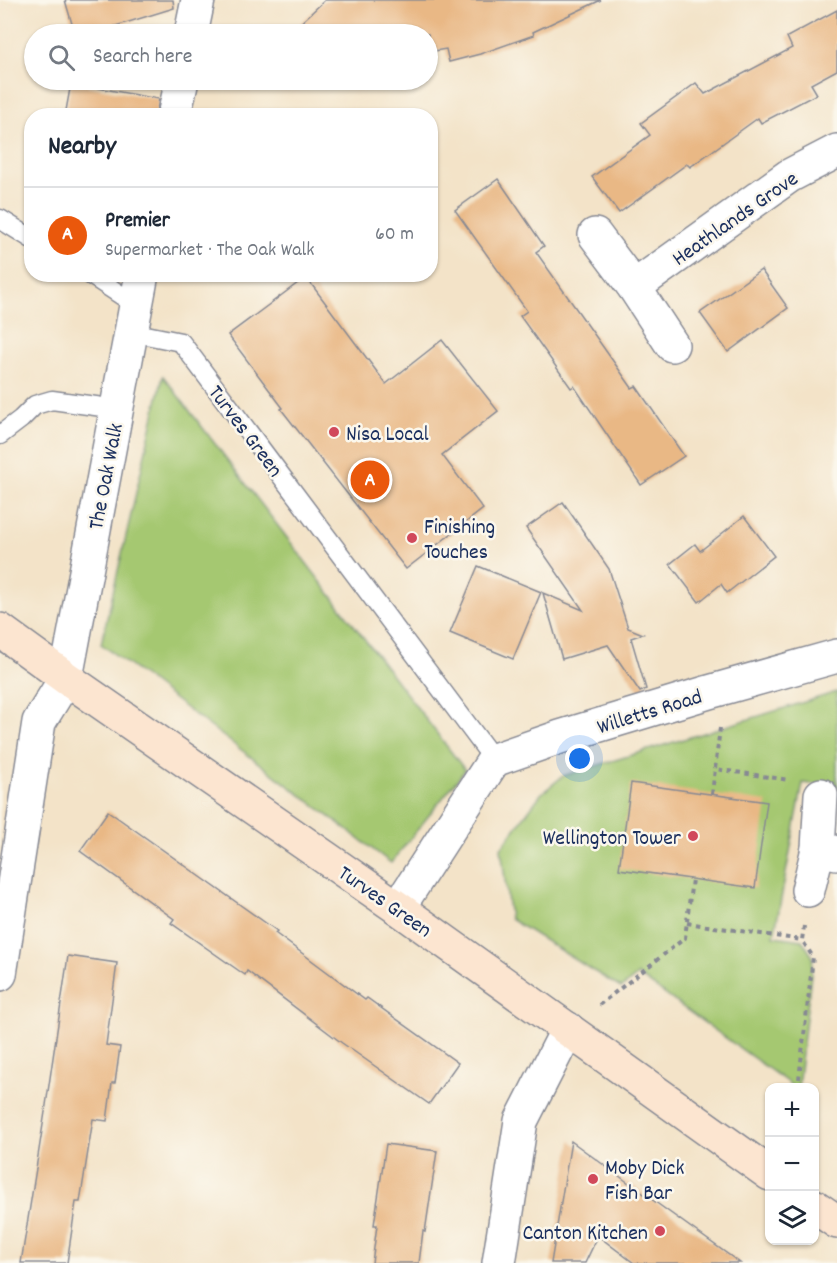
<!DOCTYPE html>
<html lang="en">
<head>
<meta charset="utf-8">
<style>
	body { margin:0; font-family:Dekko,sans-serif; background:#f6f6f7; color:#1f2937 }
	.controls { position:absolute; right:18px; bottom:18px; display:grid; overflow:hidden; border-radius:12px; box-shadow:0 2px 4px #0004 }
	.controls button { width:54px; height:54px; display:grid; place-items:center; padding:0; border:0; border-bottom:2px solid #e0e1e3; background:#fff; color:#1f2937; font:30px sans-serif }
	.you { position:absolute; left:580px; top:759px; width:21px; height:21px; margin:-15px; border:4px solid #fff; border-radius:50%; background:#1a73e8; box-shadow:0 0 0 9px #1a73e833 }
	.badge { display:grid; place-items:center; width:39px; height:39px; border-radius:50%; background:#ea580c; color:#fff; font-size:20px; font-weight:700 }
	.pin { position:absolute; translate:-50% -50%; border:3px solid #fff; box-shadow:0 2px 6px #0006 }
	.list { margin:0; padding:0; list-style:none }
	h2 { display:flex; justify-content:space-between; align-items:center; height:78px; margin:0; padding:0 24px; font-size:26px }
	h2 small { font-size:20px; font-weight:400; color:#747a83 }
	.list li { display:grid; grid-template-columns:39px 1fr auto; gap:18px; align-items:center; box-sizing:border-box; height:96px; padding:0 24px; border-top:2px solid #e0e1e3 }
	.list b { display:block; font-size:22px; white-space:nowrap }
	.list p { margin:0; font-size:20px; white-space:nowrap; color:#747a83 }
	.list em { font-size:20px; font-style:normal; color:#747a83 }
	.icon { flex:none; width:33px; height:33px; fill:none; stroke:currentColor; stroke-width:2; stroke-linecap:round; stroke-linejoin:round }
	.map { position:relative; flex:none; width:837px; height:1263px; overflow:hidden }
	.search { position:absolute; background:#fff; box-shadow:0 2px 4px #0004; left:24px; top:24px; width:414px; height:66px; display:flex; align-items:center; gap:15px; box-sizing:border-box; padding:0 21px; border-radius:33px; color:#747a83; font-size:22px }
	.panel { position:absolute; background:#fff; box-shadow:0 2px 4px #0004; left:24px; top:108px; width:414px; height:174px; border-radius:24px }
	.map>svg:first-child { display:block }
	.green { fill:#a5c871; stroke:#607c68; stroke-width:1.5 }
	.building { fill:#e9b885 }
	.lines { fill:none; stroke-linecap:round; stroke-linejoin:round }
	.lane-casing { stroke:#878993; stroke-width:21 }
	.street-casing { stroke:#878993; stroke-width:36 }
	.secondary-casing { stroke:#878993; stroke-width:36 }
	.path { stroke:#878993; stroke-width:4; stroke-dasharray:4.5 4.5; stroke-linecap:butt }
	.lane { stroke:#fff; stroke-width:18 }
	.street { stroke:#fff; stroke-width:33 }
	.secondary { stroke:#fce5d0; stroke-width:33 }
	.poi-dot { fill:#d1495b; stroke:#fbf7ec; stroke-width:2 }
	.labels { text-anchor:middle; stroke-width:5; stroke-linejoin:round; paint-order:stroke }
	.street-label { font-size:22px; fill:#1b2f5e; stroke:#fbf7ec }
	.poi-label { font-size:22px; fill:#1b2f5e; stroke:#fbf7ec; text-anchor:start }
</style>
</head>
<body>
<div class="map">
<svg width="837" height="1263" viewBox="0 0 837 1263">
	<rect width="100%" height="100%" fill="#fbf7ec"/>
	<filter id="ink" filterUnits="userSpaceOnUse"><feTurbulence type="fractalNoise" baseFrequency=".0167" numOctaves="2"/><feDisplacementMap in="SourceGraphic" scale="12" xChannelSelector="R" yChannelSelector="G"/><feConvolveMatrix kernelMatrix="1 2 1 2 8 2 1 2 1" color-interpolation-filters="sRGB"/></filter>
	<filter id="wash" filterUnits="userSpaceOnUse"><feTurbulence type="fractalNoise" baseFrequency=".008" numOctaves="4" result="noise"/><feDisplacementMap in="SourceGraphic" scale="24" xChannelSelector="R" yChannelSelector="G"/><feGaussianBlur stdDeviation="1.35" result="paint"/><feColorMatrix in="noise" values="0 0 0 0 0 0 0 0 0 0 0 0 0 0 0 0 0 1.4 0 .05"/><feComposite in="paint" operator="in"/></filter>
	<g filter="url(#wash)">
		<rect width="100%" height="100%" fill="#f3e3c8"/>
		<g class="green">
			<path d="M163,376L465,770L391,863L101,644Z"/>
			<path d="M837,692V787L803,783L774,936L802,940L813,957L798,1087H794L638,975L621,988L510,919L501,848L541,794L563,776Z"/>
		</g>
		<g id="blocks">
			<g class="building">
				<path d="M65,0H173L174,8L109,28L110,34H75Z"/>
				<path d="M325,0H601L533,32L534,35L480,54L449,62L446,49L428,52V34H289Z"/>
				<path d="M837,10V70L811,84L817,94L761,123L758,118L690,167L687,164L619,213L592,177L650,135L641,123L696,83L705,94L792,48L787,37Z"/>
				<path d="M71,83L159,99L156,116H65Z"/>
				<path d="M498,179L544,246L536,252L632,388L636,386L684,456L641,485L574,386L571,388L520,316L527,311L455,210Z"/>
				<path d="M761,270L788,308L728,352L700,313Z"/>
				<path d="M306,277L386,384L442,340L498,411L442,455L483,509L406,569L281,409L283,408L228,335Z"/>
				<path d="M563,502L609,569L628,628L643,634L631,638L646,689L640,692L608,645L562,659L543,593L583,610L526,528Z"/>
				<path d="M744,516L774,556L727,593L721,584L699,602L670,564L695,544L700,551Z"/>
				<path d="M478,566L541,592L513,659L450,633Z"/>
				<path d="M631,783L767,802L755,888L619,869Z"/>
				<path d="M108,811L277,931L275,933L365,1000L367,998L458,1063L429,1104L342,1043L247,971L245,975L171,923L174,919L80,851Z"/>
				<path d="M68,956L117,963L106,1045L120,1047L115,1083H112L107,1121L93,1119L80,1202H76L67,1263H21L45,1112Z"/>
				<path d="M571,1141L608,1168L740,1263H634L598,1236L585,1263H551Z"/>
				<path d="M386,1144L437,1151L425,1232L423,1231L419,1263H372L377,1225H374Z"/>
			</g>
		</g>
	</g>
	<g filter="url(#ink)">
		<use href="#blocks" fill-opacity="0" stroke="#878993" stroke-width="1.5"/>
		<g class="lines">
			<defs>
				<g id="lane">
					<path d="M0,219L32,239"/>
					<path d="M89,274L136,305"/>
					<path d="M131,332L181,342L494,760"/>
					<path d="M0,435L21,419L35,405L52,400L117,409"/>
				</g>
				<g id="street">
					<path d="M191,34L198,0"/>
					<path d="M174,116L182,80"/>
					<path d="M595,235L634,287L672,345"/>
					<path d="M634,287L789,176L837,151"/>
					<path d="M818,849L821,795"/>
					<path d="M808,890L818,849L837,853"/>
					<path d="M398,908L494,760L560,737L709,692L837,656"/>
					<path d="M0,974L39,722L66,678L142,274"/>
					<path d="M499,1263L521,1121L568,1029"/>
				</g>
				<g id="secondary">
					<path d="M0,630L66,678L398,908L770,1174"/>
					<path d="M814,1206L837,1222"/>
				</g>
			</defs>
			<use href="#lane" class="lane-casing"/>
			<use href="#street" class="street-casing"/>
			<use href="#secondary" class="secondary-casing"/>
			<g class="path">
				<path d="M720,728L715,769L789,780"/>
				<path d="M712,794L715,769"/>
				<path d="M687,923L802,940L804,926"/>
				<path d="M599,1005L685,938L692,879"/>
				<path d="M798,1088L813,957L802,940"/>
			</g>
			<use href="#lane" class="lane"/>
			<use href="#street" class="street"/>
			<use href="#secondary" class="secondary"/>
		</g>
	</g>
	<g class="poi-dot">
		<circle cx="334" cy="432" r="6"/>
		<circle cx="412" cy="538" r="6"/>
		<circle cx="693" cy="836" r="6"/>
		<circle cx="593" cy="1179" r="6"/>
		<circle cx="660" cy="1231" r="6"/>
	</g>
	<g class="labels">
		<g class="street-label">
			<text transform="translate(734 217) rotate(-35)" y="8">Heathlands Grove</text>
			<text transform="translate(247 430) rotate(53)" y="8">Turves Green</text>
			<text transform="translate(104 476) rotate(-79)" y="8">The Oak Walk</text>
			<text transform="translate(649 710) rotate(-17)" y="8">Willetts Road</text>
			<text transform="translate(386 900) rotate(35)" y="8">Turves Green</text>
		</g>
		<g class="poi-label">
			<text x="346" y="440">Nisa Local</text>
			<text x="424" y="533">Finishing<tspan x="424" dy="25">Touches</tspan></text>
			<text x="681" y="844" text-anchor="end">Wellington Tower</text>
			<text x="605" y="1174">Moby Dick<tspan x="605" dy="25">Fish Bar</tspan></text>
			<text x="648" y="1239" text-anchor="end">Canton Kitchen</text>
		</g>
	</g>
</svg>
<div class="controls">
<button>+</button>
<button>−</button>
<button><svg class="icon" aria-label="layers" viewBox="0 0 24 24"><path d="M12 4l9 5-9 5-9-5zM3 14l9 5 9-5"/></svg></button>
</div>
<div class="you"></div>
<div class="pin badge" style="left:370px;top:480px">A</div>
<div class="search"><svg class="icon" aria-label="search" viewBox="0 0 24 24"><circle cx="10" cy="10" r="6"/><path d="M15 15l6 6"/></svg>Search here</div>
<section class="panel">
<h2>Nearby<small></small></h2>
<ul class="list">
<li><span class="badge">A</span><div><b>Premier</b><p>Supermarket · The Oak Walk</p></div><em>60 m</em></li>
</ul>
</section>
</div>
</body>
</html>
